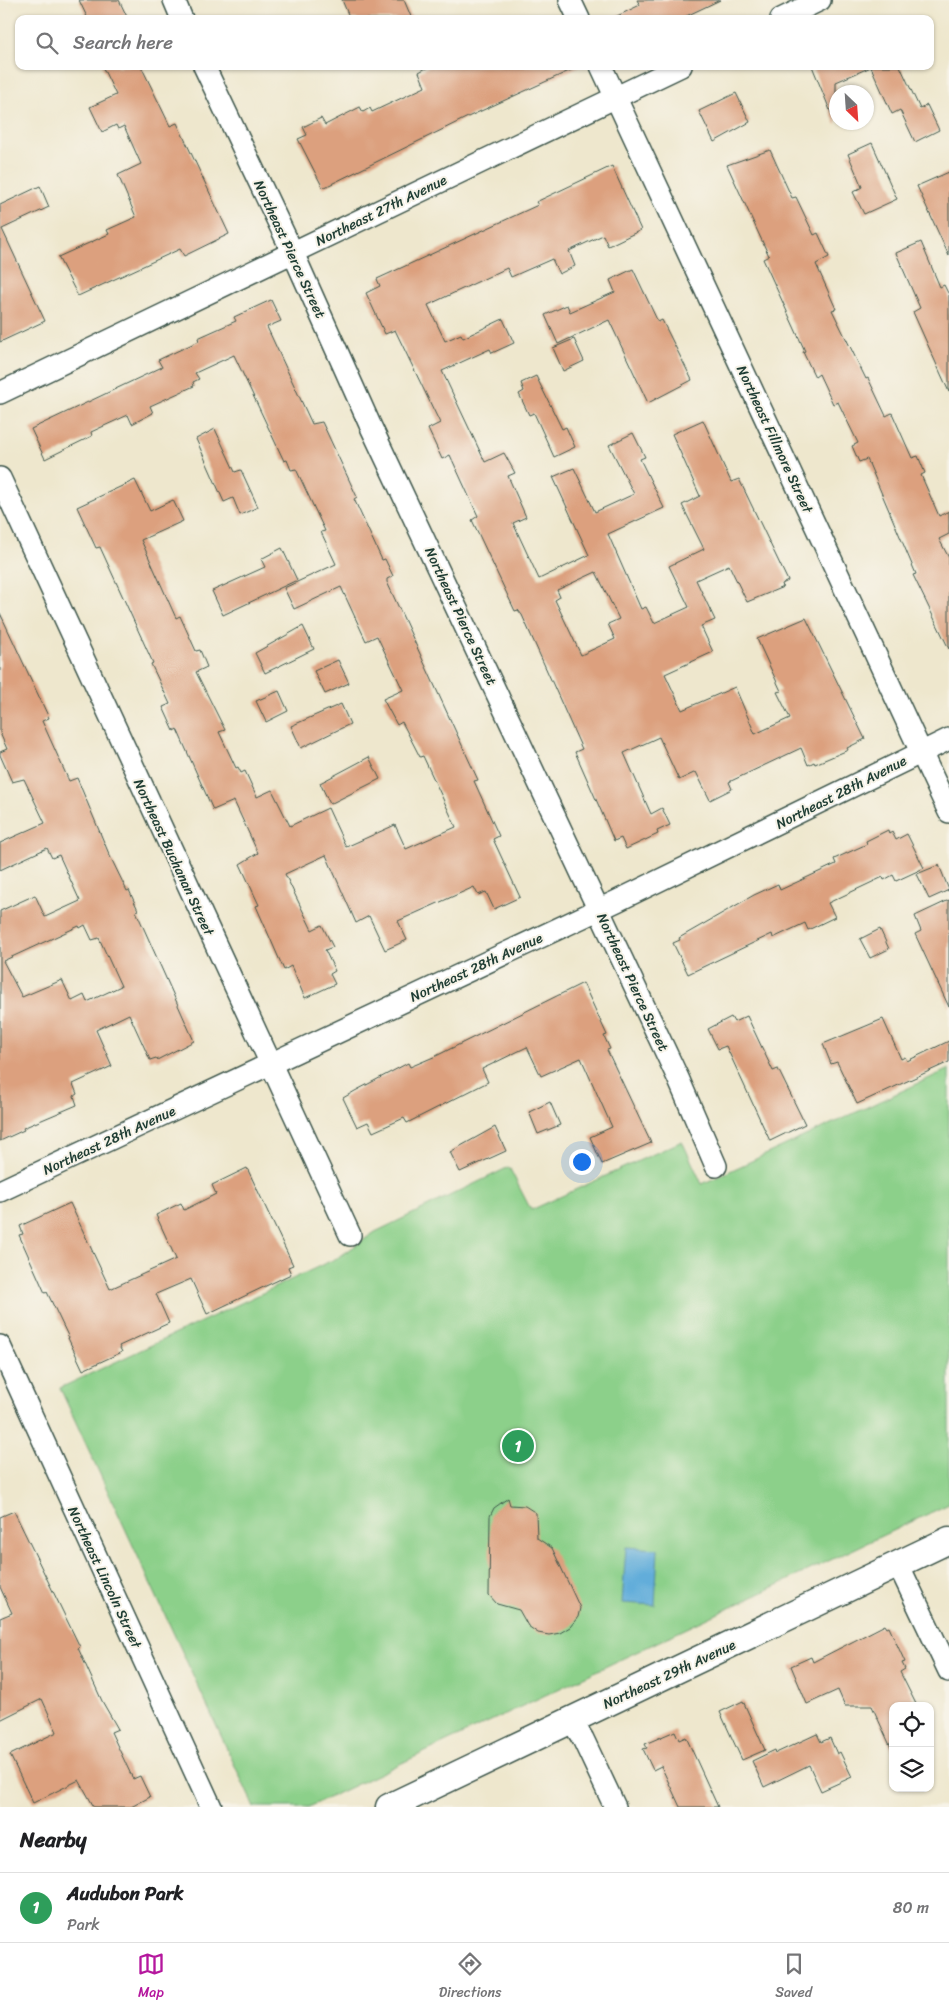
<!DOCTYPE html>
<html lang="en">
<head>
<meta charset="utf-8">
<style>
	body { margin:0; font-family:Sriracha,sans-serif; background:#f2f2f2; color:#202124 }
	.controls { position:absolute; right:15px; bottom:15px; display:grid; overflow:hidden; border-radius:10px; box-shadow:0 1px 4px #0004 }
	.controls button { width:45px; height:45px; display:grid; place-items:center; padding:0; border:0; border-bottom:1px solid #e0e0e0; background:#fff; color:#202124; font:25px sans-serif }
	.compass { position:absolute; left:829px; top:85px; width:45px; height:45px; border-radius:50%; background:#fff; box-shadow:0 1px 4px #0004; rotate:155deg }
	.you { position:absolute; left:581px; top:1161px; width:18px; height:18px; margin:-12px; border:4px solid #fff; border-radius:50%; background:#1a73e8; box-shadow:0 0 0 8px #1a73e833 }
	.badge { display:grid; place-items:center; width:32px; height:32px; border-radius:50%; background:#b5179e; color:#fff; font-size:16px; font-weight:700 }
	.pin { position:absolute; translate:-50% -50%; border:2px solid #fff; box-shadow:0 1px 5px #0006 }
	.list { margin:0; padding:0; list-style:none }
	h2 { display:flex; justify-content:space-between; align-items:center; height:65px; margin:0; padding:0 20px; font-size:21px }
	h2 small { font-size:16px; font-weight:400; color:#757577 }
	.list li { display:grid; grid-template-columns:32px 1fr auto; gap:15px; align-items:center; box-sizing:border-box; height:70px; padding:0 20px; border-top:1px solid #e0e0e0 }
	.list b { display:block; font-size:19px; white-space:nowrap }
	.list p { margin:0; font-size:16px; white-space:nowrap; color:#757577 }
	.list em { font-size:16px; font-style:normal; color:#757577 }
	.icon { flex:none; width:28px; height:28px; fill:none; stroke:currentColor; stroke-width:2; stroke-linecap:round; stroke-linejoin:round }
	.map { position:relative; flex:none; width:949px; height:1807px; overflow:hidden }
	.search { position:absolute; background:#fff; box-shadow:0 1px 4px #0004; left:15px; right:15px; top:15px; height:55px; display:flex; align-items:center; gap:12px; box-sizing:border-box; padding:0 18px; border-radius:10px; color:#757577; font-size:19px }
	.sheet { height:135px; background:#fff }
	nav { display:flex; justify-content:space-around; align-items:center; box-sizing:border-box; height:70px; border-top:1px solid #e0e0e0; background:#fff; font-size:14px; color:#757577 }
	nav a { display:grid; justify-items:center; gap:2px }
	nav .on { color:#b5179e }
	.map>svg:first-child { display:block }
	.green { fill:#8cd08a; stroke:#56865f }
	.water { fill:#62adda; stroke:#407587 }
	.building { fill:#dca07e; fill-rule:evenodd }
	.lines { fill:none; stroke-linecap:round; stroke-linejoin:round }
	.minor-casing { stroke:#3e564b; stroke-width:24 }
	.tertiary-casing { stroke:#3e564b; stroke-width:29 }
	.minor { stroke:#fff; stroke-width:21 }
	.tertiary { stroke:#fff; stroke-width:26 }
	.labels { text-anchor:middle; stroke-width:4; stroke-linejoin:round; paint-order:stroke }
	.street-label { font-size:14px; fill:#1f3d34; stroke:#f7f3e8 }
</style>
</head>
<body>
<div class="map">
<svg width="949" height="1807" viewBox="0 0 949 1807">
	<rect width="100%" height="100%" fill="#f7f3e8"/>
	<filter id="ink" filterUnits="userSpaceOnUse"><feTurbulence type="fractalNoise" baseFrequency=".02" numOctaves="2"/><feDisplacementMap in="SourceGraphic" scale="10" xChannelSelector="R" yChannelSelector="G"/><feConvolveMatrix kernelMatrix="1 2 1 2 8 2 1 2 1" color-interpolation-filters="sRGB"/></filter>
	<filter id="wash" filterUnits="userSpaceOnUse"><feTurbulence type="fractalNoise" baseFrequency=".0096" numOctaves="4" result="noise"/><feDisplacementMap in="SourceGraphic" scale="20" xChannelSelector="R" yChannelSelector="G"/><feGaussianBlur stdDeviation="1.12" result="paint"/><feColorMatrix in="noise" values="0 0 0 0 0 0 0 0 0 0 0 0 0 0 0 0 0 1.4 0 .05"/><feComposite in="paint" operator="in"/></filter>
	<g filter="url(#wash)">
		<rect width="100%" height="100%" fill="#eee7cd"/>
		<path class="green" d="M949,1069V1504L309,1807H254L60,1388L339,1257L375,1232L509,1167L531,1210L682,1141L702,1184Z"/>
		<path class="water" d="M626,1547L658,1549L655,1605L622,1603Z"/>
		<g id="blocks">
			<g class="building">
				<path d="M79,0H119L128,19H88Z"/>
				<path d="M342,0H404L412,19H350Z"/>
				<path d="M637,0H720L680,19H611L640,5Z"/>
				<path d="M102,66H141L170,126L177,123L229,234L184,256L180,249L78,296L58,257L109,234L107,230L136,217L118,175L141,164L124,126L118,129L116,125L102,132L90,107L116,95Z"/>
				<path d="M430,66H580L470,116L323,188L298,139L307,135L303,127L321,118L325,125L360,107L363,112L370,108L372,112L425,87L419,72Z"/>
				<path d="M812,66H900L920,109L927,105L939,130L915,142L900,110L892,114L871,67L836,82V125Z"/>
				<path d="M736,93L750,122L714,142L699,111Z"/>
				<path d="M872,143L897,199L864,214L853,192L862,187L848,154Z"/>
				<path d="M770,150L792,198L796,197L814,235L818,233L829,257L816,264L836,309L832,310L866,379L868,378L886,416L892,413L912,458L918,456L925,473L921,475L939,516L949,511V534L939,539L949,558V649L913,575L916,574L867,459L859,462L852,446L858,443L838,402L833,404L819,374L815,377L803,352L805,351L763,259L769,256L727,165Z"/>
				<path d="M612,166L641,230L608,246L603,235L569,251L575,266L559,274L552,259L511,277L507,268L428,305L445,341L461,334L463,338L503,319L514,343L492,353L490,349L442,371L485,462L504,453L515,473L508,476L526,517L513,523L539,579L589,555L553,477L574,468L595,512L634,494L609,445L633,433L645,457L640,459L664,508L608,534L641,609L646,607L654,623L689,607L669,566L704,549L682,505L700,496L672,434L703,420L731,482L739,479L788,581L782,584L783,587L747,602L729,565L696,580L715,620L701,626L713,652L665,674L682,710L735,687L755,734L790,718L777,692L781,691L757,639L806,618L865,739L847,748L848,750L815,764L814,762L808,765L801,748L729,782L732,789L710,800L696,772L679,780L659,737L624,753L651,814L662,808L670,825L657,831L658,834L626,849L621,838L614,841L606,822L575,752L582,749L522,615L518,610L515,611L472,520L478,516L450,455L442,459L428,429L440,423L395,330L385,334L366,293L380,286L377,279L538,205L536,202ZM596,572L619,619L608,624L615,639L581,655L555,600L560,597L557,590Z"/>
				<path d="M949,172V256L917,186Z"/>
				<path d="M40,186L49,207L2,229L45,321L0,342V205Z"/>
				<path d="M921,242L940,287L944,285L949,295V392L913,312L920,308L896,253Z"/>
				<path d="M633,269L658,322L662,320L692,380L648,403L609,320L558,344L545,315L567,305L570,312L615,292L610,280Z"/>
				<path d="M271,300L281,321L267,327L312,424L322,422L357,497L354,499L382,560L385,559L393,576L387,579V582L478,780L474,781L499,836L493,839L520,897L494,909L486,892L478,895L474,887L398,921L407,940L385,950L369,916L356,923L326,855L285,874L312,930L322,925L333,947L325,950L335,971L330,974L335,984L305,998L291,966L284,970L256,906L259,905L240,864L258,853L234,801L213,810L177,729L174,731L163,707L170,704L151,664L153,663L100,547L96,548L77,507L135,480L150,511L173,500L183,521L141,540L176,618L180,616L196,651L200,650L207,667L196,672L225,730L219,732L236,768L238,767L241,773L245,771L257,797L272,790L290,826L328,808L346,847L395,825L406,849L456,827L423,756L420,757L402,722L397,725L383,699L403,690L377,636L366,641L341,587L294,609L284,588L336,564L321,532L325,531L296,469L291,470L287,460L284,461L234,355L195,373L199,379L193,382L194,386L150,406L153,413L132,424L128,415L91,432L92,436L45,459L31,429L162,367L158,360L199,341L198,338L236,321L234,317Z"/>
				<path d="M574,339L584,361L563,371L553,348Z"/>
				<path d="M536,376L562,429L566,427L575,447L554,457L534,413L529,415L519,394L524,391L521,383Z"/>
				<path d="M215,429L235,472L241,470L258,507L240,515L233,498L224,502L196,439Z"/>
				<path d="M282,548L297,580L223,615L212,591L265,567L261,559Z"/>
				<path d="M0,613L49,718L42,721L69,781L77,778L109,854L127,891L129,890L138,910L136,911L194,1041L157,1060L156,1058L150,1060L129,1014L96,1030L112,1066L73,1084L77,1094L74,1096L77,1105L23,1128L24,1130L0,1141V911L35,895L45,917L80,901L59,855L52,858L47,848L0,870V843L45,823L24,779L12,782L0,755V752L7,749L0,733ZM85,925L92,940L99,938L121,986L87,1002L84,995L72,1001L62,980L22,997L3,961L79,926L80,928Z"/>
				<path d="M303,626L314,649L265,673L255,653Z"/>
				<path d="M338,660L349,683L325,694L314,671Z"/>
				<path d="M279,691L288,711L266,722L256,701Z"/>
				<path d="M341,704L350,724L301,748L291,726Z"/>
				<path d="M369,757L380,779L330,804L320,783Z"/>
				<path d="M888,830L889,834L892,832L896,840L907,834L924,868L896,881L893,875L884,880L883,877L828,903L835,917L808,930L805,923L773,938L772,934L688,974L673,943L680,940L679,938L754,895L778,884L780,890L836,864L834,859L867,844L866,841Z"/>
				<path d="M939,865L949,890L929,899L917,874Z"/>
				<path d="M949,900V1007L915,934L921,931L915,916Z"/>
				<path d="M880,929L889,949L870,958L860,939Z"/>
				<path d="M583,983L607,1035L604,1036L610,1049L607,1050L651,1143L602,1164L590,1137L612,1127L581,1058L541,1076L527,1047L482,1069L488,1082L407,1123L404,1118L373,1132L368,1122L357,1127L343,1098L355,1091L408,1063L410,1067L436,1056Z"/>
				<path d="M747,1016L773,1071L778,1069L805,1124L770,1141L726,1046L718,1049L708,1029L731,1017L734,1022Z"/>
				<path d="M883,1019L901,1059L905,1057L907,1061L949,1041V1062L857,1104L837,1062L831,1064L823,1044Z"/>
				<path d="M550,1102L560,1125L538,1134L529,1112Z"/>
				<path d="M495,1127L506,1151L460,1172L450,1152Z"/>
				<path d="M247,1168L293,1265L288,1267L291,1274L207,1314L191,1279L156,1294L169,1323L119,1346L122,1352L83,1370L68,1338H69L47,1292L45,1293L19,1235L23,1234L20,1226L70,1203L110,1289L176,1259L156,1215L181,1203L184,1210L216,1194L212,1185Z"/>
				<path d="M508,1498L510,1505L525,1506L536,1513L537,1538L552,1548L580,1608L578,1617L570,1627L560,1633L549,1635L538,1633L528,1626L519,1610L497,1604L489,1595L490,1516L494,1508Z"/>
				<path d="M14,1511L80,1647L78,1648L102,1701L118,1729L111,1732L133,1779L140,1776L150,1797L131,1807H94L79,1780L33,1803L10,1755L57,1732L42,1699L0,1720V1618L12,1613L0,1587V1517Z"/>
				<path d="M885,1625L887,1628L889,1627L905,1662L902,1663L905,1669L900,1672L917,1706H893V1752L872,1706H845L838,1690L807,1704L791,1666L811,1657L813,1662Z"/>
				<path d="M743,1701L765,1750L742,1760L720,1712Z"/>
				<path d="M675,1731L679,1740L686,1737L718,1807H680L661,1766L653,1770L643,1749L647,1748L645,1744Z"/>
				<path d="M817,1734L821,1742L830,1738L837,1754L840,1752L852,1777L821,1791L809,1765L764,1787L752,1761L775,1750L776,1753Z"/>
			</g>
		</g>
	</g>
	<g filter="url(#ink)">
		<use href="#blocks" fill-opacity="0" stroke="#3e564b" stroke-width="1"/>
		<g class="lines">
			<defs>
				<g id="minor">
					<path d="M174,0L182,19"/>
					<path d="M570,0L579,19"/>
					<path d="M781,19L820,0"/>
					<path d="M204,66L293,253L371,427L678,1078L716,1166"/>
					<path d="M601,66L949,812"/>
					<path d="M0,393L681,66"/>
					<path d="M0,478L350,1235"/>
					<path d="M0,1191L617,901L949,739"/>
					<path d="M0,1346L211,1807"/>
					<path d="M898,1564L949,1671"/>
					<path d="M571,1720L583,1739L615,1807"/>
				</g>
				<path id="tertiary" d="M389,1807L949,1540"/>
			</defs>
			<use href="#minor" class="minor-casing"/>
			<use href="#tertiary" class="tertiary-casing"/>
			<use href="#minor" class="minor"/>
			<use href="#tertiary" class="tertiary"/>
		</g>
	</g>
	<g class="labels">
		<g class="street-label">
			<text transform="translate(381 210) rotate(-26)" y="5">Northeast 27th Avenue</text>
			<text transform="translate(290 249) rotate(65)" y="5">Northeast Pierce Street</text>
			<text transform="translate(775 439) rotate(65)" y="5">Northeast Fillmore Street</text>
			<text transform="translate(461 616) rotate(65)" y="5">Northeast Pierce Street</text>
			<text transform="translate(841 792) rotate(-27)" y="5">Northeast 28th Avenue</text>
			<text transform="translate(174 857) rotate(65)" y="5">Northeast Buchanan Street</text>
			<text transform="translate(476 967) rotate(-25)" y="5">Northeast 28th Avenue</text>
			<text transform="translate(633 982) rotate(65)" y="5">Northeast Pierce Street</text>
			<text transform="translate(109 1140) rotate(-25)" y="5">Northeast 28th Avenue</text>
			<text transform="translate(105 1577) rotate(65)" y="5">Northeast Lincoln Street</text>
			<text transform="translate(669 1674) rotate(-25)" y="5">Northeast 29th Avenue</text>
		</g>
	</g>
</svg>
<div class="controls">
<button><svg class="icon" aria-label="locate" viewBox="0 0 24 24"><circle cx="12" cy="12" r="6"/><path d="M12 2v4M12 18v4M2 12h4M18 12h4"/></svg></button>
<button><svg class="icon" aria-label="layers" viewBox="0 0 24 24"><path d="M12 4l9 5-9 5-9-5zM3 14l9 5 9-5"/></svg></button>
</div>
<svg class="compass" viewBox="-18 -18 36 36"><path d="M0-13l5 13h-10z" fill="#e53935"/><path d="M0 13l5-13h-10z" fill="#757577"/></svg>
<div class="you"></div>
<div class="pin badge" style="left:518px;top:1446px;background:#2e9e5b">1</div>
<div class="search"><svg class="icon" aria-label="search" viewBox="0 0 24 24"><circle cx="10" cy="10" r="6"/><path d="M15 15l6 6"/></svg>Search here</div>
</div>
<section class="sheet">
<h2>Nearby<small></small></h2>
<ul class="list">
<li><span class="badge" style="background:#2e9e5b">1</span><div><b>Audubon Park</b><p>Park</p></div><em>80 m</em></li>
</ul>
</section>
<nav>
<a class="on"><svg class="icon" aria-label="map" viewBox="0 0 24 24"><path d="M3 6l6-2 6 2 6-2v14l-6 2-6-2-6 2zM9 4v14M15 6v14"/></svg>Map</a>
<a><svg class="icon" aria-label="directions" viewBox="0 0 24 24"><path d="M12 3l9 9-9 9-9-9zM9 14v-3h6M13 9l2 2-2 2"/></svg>Directions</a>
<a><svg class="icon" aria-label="saved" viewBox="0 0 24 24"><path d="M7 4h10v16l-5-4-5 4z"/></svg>Saved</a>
</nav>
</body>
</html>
